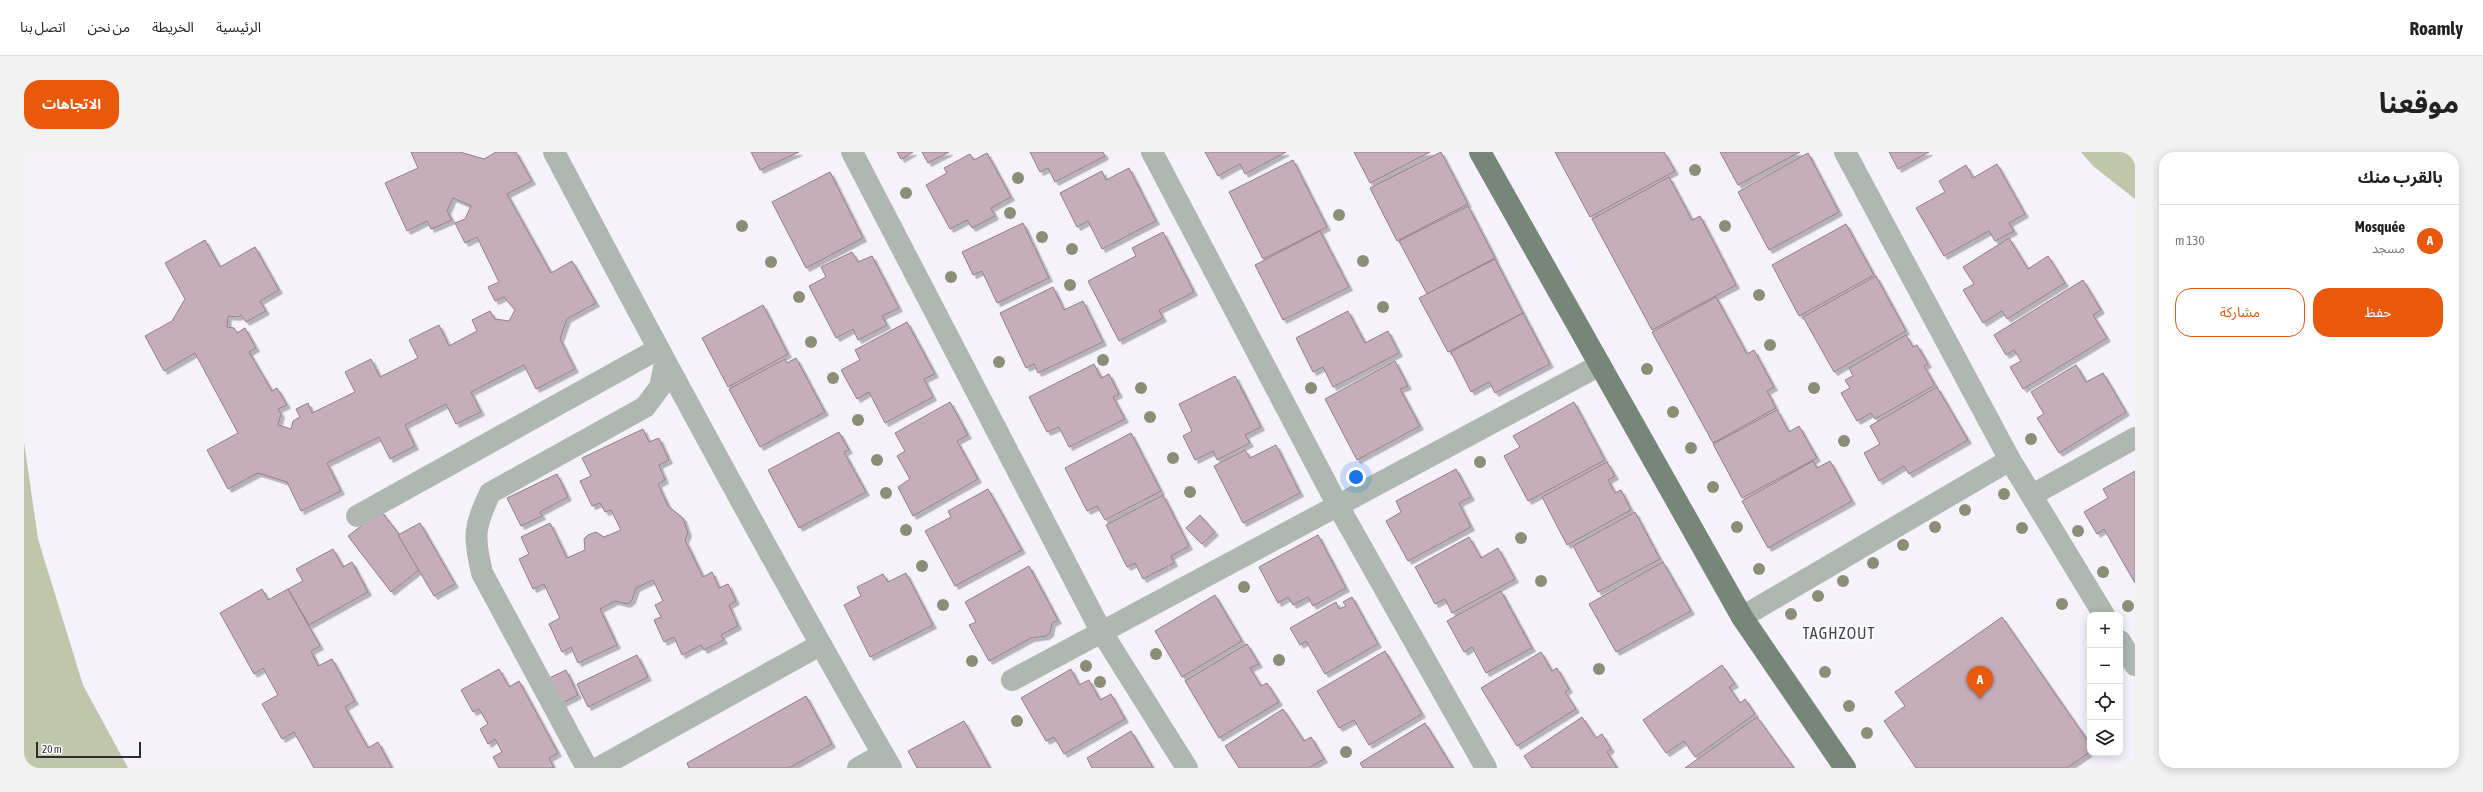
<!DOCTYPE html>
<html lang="ar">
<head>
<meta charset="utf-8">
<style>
	body { margin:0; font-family:"Asap Condensed","Noto Sans Arabic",sans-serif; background:#f2f2f2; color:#222; direction:rtl }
	.controls { position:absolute; right:12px; bottom:12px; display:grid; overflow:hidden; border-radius:8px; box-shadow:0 2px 10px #0003 }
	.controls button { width:36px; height:36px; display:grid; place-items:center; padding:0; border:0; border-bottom:1px solid #e0e0e0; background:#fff; color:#222; font:20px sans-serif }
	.scale { position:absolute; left:12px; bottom:10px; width:105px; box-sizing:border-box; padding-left:4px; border:2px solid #2d2b34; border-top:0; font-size:11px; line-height:14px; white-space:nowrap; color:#2d2b34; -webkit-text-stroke:3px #fff; paint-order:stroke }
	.you { position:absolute; left:1332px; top:325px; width:14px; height:14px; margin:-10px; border:3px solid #fff; border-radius:50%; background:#1a73e8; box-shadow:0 0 0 6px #1a73e833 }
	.badge { display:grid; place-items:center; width:26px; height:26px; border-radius:50%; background:#ea580c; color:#fff; font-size:13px; font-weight:700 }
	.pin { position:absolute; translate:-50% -33px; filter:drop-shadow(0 1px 2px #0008) }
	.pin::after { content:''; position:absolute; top:21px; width:14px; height:12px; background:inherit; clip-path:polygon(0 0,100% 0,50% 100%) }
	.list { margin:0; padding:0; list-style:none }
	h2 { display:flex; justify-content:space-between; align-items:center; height:52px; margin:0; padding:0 16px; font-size:17px }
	h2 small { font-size:13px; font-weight:400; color:#767676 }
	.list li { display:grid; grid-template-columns:26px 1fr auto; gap:12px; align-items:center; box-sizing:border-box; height:72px; padding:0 16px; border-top:1px solid #e0e0e0 }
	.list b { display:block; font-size:15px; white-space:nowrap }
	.list p { margin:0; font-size:13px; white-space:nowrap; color:#767676 }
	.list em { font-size:13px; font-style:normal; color:#767676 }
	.actions { display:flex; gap:8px; padding:12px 16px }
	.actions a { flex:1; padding:9px 0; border:1px solid #ea580c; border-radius:16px; text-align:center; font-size:14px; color:#ea580c }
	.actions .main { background:#ea580c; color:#fff }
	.icon { flex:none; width:22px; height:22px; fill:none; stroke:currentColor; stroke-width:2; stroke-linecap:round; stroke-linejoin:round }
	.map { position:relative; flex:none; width:2111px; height:616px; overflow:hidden; direction:ltr; border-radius:16px }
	header { display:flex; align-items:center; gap:24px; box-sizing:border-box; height:56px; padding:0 20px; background:#fff; border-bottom:1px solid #e0e0e0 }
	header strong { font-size:19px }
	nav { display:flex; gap:22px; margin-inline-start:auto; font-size:14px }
	.intro { display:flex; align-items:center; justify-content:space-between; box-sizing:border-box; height:96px; padding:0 24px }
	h1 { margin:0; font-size:28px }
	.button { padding:10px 18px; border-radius:16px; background:#ea580c; color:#fff; font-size:14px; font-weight:700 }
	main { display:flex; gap:24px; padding:0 24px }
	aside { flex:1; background:#fff; border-radius:16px; box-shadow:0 2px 10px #0003 }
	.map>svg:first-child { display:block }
	.green { fill:#bfc6aa }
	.building { fill:#c6adba; stroke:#947d8a; filter:url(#shadow) }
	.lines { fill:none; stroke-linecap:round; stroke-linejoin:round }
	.minor { stroke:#afb8b0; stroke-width:22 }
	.major { stroke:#768678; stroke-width:22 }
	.tree { fill:#8b8e75 }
	.labels { text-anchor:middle; stroke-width:3.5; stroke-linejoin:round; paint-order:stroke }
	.quarter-label { font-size:16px; letter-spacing:1px; fill:#443f52; stroke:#fff }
</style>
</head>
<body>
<header>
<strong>Roamly</strong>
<nav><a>الرئيسية</a><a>الخريطة</a><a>من نحن</a><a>اتصل بنا</a></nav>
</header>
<div class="intro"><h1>موقعنا</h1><a class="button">الاتجاهات</a></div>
<main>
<aside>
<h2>بالقرب منك<small></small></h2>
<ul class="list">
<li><span class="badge">A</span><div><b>Mosquée</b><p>مسجد</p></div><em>130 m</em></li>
</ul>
<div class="actions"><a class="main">حفظ</a><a>مشاركة</a></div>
</aside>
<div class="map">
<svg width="2111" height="616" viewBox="0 0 2111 616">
	<defs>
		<filter id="shadow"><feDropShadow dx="3.5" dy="3.5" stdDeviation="0" flood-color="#0004"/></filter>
	</defs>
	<rect width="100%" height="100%" fill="#f5f2fc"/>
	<g class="green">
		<path d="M2057,0H2111V47L2069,14Z"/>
		<path d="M0,290L14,387L59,533L104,616H0Z"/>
	</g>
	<g class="building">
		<path d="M387,0H436L460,7L472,0H492L508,29L483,42L527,121L548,109L572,151L543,167L536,187L551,217L512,237L500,213L447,240L457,260L432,272L422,252L381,273L391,294L366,307L355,285L303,311L317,339L277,359L263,330L234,321L204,337L183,298L214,281L171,201L140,219L121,184L148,169L161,147L141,111L181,88L196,115L231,95L255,138L236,149L242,159L222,170L217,163L214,165L204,164L203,175L210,176L213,181L221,176L232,196L225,200L248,239L253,236L263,253L254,257L257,262L254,273L267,277L269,269L276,265L272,257L284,251L288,261L331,240L321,220L347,207L356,225L394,206L385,188L415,173L425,194L453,179L448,168L466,159L471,167L485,169L491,158L480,145L471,149L464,135L475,130L453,85L441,91L431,71L441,67L447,54L429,46L423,59L428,68L407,77L403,69L383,79L361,31L394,16Z"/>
		<path d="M727,0H775L736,18Z"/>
		<path d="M873,0H889L877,7Z"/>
		<path d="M898,0H925L904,11Z"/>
		<path d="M1006,0H1079L1081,4L1031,30L1024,16L1016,20Z"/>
		<path d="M1181,0H1262L1221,22L1216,12L1194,24Z"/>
		<path d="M1330,0H1406L1346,31Z"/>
		<path d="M1417,0L1444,52L1373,89L1346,36Z"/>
		<path d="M1531,0H1640L1651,19L1566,65Z"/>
		<path d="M1696,0H1776L1714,33Z"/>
		<path d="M1865,0H1905L1874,17Z"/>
		<path d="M963,1L987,45L967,56L971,64L948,76L943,68L926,77L902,33L923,21L920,16L946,2L950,8Z"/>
		<path d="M1784,1L1815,60L1745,98L1714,40Z"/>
		<path d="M1269,8L1303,75L1239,107L1205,40Z"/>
		<path d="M1973,12L2001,62L1985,71L1990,79L1971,89L1965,79L1920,104L1892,56L1921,40L1915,29L1942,13L1949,26Z"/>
		<path d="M1105,16L1132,69L1078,97L1064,69L1053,75L1036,41L1078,19L1082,28Z"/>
		<path d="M806,20L839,86L782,116L748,50Z"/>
		<path d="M1645,25L1668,68L1676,64L1712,133L1628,178L1568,67Z"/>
		<path d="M1444,54L1471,106L1403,142L1375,89Z"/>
		<path d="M999,71L1025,126L973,151L958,119L949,123L938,100Z"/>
		<path d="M1822,72L1850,123L1775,164L1748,113Z"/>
		<path d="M1296,79L1325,135L1259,168L1231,113Z"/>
		<path d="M1139,80L1170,140L1135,158L1139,166L1095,189L1064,129L1112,104L1108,96Z"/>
		<path d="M1985,86L2004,117L2024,104L2041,131L1983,167L1978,159L1959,171L1939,138L1950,132L1939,115Z"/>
		<path d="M828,100L834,110L848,104L875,156L858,164L863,173L834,188L829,177L812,186L785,134L802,125L797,115Z"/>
		<path d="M1471,107L1499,161L1424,200L1395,146Z"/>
		<path d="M1852,124L1882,179L1810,220L1779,165Z"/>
		<path d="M2059,128L2077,158L2069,163L2083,186L1999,237L1986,215L1997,209L1990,198L1982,203L1970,183Z"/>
		<path d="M1029,135L1040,158L1059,149L1079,190L1014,221L1010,212L1002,216L976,161Z"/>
		<path d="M1692,145L1723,202L1730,198L1750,235L1743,239L1752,256L1689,291L1628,180Z"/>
		<path d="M739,153L764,202L704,235L678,186Z"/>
		<path d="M1324,159L1341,191L1364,179L1375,201L1309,235L1299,215L1289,220L1272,186Z"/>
		<path d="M1499,161L1526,212L1471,241L1465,230L1447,240L1427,200Z"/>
		<path d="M883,170L911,222L900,227L909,245L861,271L845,240L833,247L817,218L836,208L831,198Z"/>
		<path d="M1882,183L1889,195L1893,193L1904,212L1900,214L1911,233L1851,267L1847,261L1833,269L1817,241L1826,236L1821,228L1829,224L1825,216Z"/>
		<path d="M772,206L801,260L736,295L705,237L761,207L763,211Z"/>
		<path d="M1371,209L1384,234L1376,237L1396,274L1333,308L1301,247Z"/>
		<path d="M1070,212L1077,226L1085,222L1095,242L1089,245L1101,267L1045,295L1035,275L1023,280L1005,245Z"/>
		<path d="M2052,213L2062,230L2079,221L2102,260L2035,301L2013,266L2020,262L2007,240Z"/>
		<path d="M1211,224L1237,275L1221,283L1226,291L1193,308L1189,299L1171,308L1159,284L1168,279L1155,252Z"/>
		<path d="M1913,235L1944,288L1885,322L1880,314L1855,329L1840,301L1856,292L1846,274Z"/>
		<path d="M926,250L944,283L933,289L954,327L889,364L874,335L886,327L873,304L881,299L871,281Z"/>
		<path d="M1550,250L1581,308L1504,349L1480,304L1496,295L1489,284Z"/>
		<path d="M1753,258L1765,280L1775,274L1793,306L1718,346L1689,292Z"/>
		<path d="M619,277L625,290L635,286L645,308L635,313L641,328L634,332L644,354L659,366L664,381L661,388L679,425L688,420L695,436L704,432L712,449L705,453L714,474L697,483L700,488L680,498L677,493L658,503L650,485L640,490L630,468L637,465L631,453L639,449L629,428L612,436L608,448L603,452L591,449L576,457L593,493L554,511L547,495L538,500L525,472L536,466L520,432L509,437L495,407L505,402L497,385L526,371L543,406L561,398L560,387L564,383L572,380L580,385L597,378L587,358L581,360L576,351L568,354L556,329L567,324L558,306Z"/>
		<path d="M815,280L825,298L820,300L842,340L775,376L744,318Z"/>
		<path d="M1107,281L1137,339L1081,368L1073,354L1063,359L1041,316Z"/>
		<path d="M1252,293L1276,341L1219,371L1190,314L1221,298L1226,306Z"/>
		<path d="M1789,309L1793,316L1806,309L1828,349L1744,396L1718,349Z"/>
		<path d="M1583,310L1591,324L1584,328L1591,341L1597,338L1607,358L1543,393L1518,345Z"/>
		<path d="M1432,317L1447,345L1435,351L1447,375L1384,409L1362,369L1377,360L1372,349Z"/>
		<path d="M2111,319V431L2080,377L2073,382L2060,360L2084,346L2079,337Z"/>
		<path d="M533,322L544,345L516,360L518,364L497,374L483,346Z"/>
		<path d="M964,337L998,398L931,434L901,379L927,365L924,359Z"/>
		<path d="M1139,343L1165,394L1147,404L1150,411L1119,427L1111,411L1103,415L1082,373Z"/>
		<path d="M357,359L400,414L367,440L324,384Z"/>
		<path d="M1611,360L1636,407L1574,440L1549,394Z"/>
		<path d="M1176,363L1191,380L1178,392L1162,376Z"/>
		<path d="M396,371L431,432L410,444L374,383Z"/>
		<path d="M1294,383L1322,436L1289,454L1284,445L1269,453L1264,445L1254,451L1235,415Z"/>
		<path d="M1445,385L1457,406L1474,396L1491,427L1428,461L1421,447L1411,452L1391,415Z"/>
		<path d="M309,397L319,415L328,410L344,440L285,473L264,437L279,429L272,417Z"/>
		<path d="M1639,410L1667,459L1592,500L1565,452Z"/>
		<path d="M1005,414L1034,468L1028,471L1026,481L1022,484L1007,486L965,509L945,473L952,470L941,450Z"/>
		<path d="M882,421L909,473L846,505L820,453L837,444L833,435L859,422L864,430Z"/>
		<path d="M238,437L244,448L264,437L296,494L287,499L294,514L308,507L331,549L321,555L344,596L354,590L368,616H290L270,580L258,587L238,552L254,543L239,516L230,522L196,461Z"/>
		<path d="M1477,439L1508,496L1462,521L1448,495L1440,500L1423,469Z"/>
		<path d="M1191,443L1218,489L1158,525L1131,479Z"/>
		<path d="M1328,445L1354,492L1301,522L1282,489L1276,493L1266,476L1312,450L1315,457L1322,454L1319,450Z"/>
		<path d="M1978,465L2066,592V600L2043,616H1892L1860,569L1881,554L1871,540Z"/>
		<path d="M1223,492L1235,512L1226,516L1237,534L1243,531L1255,550L1195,586L1161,529Z"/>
		<path d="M1361,499L1398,562L1345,593L1330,568L1315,576L1293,539Z"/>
		<path d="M1517,500L1528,519L1533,516L1545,537L1541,540L1552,557L1493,594L1457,536Z"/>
		<path d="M613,503L624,525L564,555L553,532Z"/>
		<path d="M1698,513L1711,532L1705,535L1716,551L1721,547L1731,562L1671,605L1660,589L1642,601L1619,568Z"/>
		<path d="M475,517L485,535L495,529L534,601L525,606L530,616H475L469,605L478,600L471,587L464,592L456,577L464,572L455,557L449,560L437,538Z"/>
		<path d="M1047,517L1055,533L1065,528L1076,548L1087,542L1101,567L1040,602L1030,585L1022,589L997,546Z"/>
		<path d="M542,518L554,543L533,554L521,528Z"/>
		<path d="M782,544L808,592L765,616H665L663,611Z"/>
		<path d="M1259,557L1280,589L1287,585L1300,607L1285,616H1215L1201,594Z"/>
		<path d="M1558,565L1572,586L1578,582L1587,597L1583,600L1593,616H1508L1500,604Z"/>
		<path d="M1733,565L1770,616H1661Z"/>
		<path d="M940,569L966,616H893L884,599Z"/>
		<path d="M1401,571L1429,616H1339L1336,611Z"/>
		<path d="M1107,579L1129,616H1068L1063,606Z"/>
	</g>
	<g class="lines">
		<g class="minor">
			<path d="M530,0C639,207 750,413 867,616"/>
			<path d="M828,0L1077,479L1163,616"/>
			<path d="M1128,0L1313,352L1462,616"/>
			<path d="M1821,0L1986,308L2080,463"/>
			<path d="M2008,343L2111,286"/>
			<path d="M333,364L634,197"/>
			<path d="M1718,465L1986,308"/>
			<path d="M2096,489L2111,513"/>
			<path d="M988,528L1576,213"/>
			<path d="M563,616L458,421C449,383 450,376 466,341L621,255L636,235L641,211"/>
			<path d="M574,616L796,493"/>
			<path d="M834,616L859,602"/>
		</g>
		<path class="major" d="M1456,0L1718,465L1821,616"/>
	</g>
	<g class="tree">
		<circle cx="1671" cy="18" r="6"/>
		<circle cx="994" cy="26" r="6"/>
		<circle cx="882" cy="41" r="6"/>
		<circle cx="986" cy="61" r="6"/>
		<circle cx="1315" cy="63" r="6"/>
		<circle cx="718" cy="74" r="6"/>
		<circle cx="1701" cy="74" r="6"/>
		<circle cx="1018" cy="85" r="6"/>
		<circle cx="1048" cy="97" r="6"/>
		<circle cx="1339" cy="109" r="6"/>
		<circle cx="747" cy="110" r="6"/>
		<circle cx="927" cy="125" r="6"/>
		<circle cx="1046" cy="133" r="6"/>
		<circle cx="1735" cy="143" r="6"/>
		<circle cx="775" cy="145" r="6"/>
		<circle cx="1359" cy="155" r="6"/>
		<circle cx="787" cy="190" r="6"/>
		<circle cx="1746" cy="193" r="6"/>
		<circle cx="1079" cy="208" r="6"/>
		<circle cx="975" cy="210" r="6"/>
		<circle cx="1623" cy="217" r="6"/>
		<circle cx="809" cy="226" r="6"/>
		<circle cx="1117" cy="236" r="6"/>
		<circle cx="1287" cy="236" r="6"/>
		<circle cx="1790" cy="236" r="6"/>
		<circle cx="1649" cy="260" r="6"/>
		<circle cx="1126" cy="265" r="6"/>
		<circle cx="834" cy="268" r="6"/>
		<circle cx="2007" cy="287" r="6"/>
		<circle cx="1820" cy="289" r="6"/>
		<circle cx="1667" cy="296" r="6"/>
		<circle cx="1149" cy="306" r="6"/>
		<circle cx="853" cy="308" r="6"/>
		<circle cx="1456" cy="310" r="6"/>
		<circle cx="1689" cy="335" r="6"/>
		<circle cx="1166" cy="340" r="6"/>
		<circle cx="862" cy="341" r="6"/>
		<circle cx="1980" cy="342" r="6"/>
		<circle cx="1941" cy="358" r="6"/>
		<circle cx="1713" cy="375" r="6"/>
		<circle cx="1911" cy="375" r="6"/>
		<circle cx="1998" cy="376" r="6"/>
		<circle cx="882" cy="378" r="6"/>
		<circle cx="2054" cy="379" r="6"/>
		<circle cx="1497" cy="386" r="6"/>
		<circle cx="1879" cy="393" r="6"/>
		<circle cx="1849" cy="411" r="6"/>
		<circle cx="898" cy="414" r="6"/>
		<circle cx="1735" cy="417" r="6"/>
		<circle cx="2079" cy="420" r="6"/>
		<circle cx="1517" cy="429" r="6"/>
		<circle cx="1819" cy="429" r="6"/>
		<circle cx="1220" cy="435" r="6"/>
		<circle cx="1794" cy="444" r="6"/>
		<circle cx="2038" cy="452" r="6"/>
		<circle cx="919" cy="453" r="6"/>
		<circle cx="2104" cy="454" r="6"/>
		<circle cx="1767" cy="462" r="6"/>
		<circle cx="1132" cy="502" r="6"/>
		<circle cx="1255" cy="508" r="6"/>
		<circle cx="948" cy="509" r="6"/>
		<circle cx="1062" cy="514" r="6"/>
		<circle cx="1575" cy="517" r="6"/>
		<circle cx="1801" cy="520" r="6"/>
		<circle cx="1076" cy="530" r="6"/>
		<circle cx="1825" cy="554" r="6"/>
		<circle cx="993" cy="569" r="6"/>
		<circle cx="1843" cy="581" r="6"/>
		<circle cx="1322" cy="600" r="6"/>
	</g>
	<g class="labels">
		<g class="quarter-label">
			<text x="1815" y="487">TAGHZOUT</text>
		</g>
	</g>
</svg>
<div class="controls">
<button>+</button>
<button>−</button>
<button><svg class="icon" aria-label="locate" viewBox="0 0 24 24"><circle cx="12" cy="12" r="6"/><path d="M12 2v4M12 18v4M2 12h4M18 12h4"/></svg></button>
<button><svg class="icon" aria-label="layers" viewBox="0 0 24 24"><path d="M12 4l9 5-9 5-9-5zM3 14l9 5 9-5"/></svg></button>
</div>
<div class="scale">20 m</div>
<div class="you"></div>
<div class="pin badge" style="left:1956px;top:547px">A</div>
</div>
</main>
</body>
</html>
